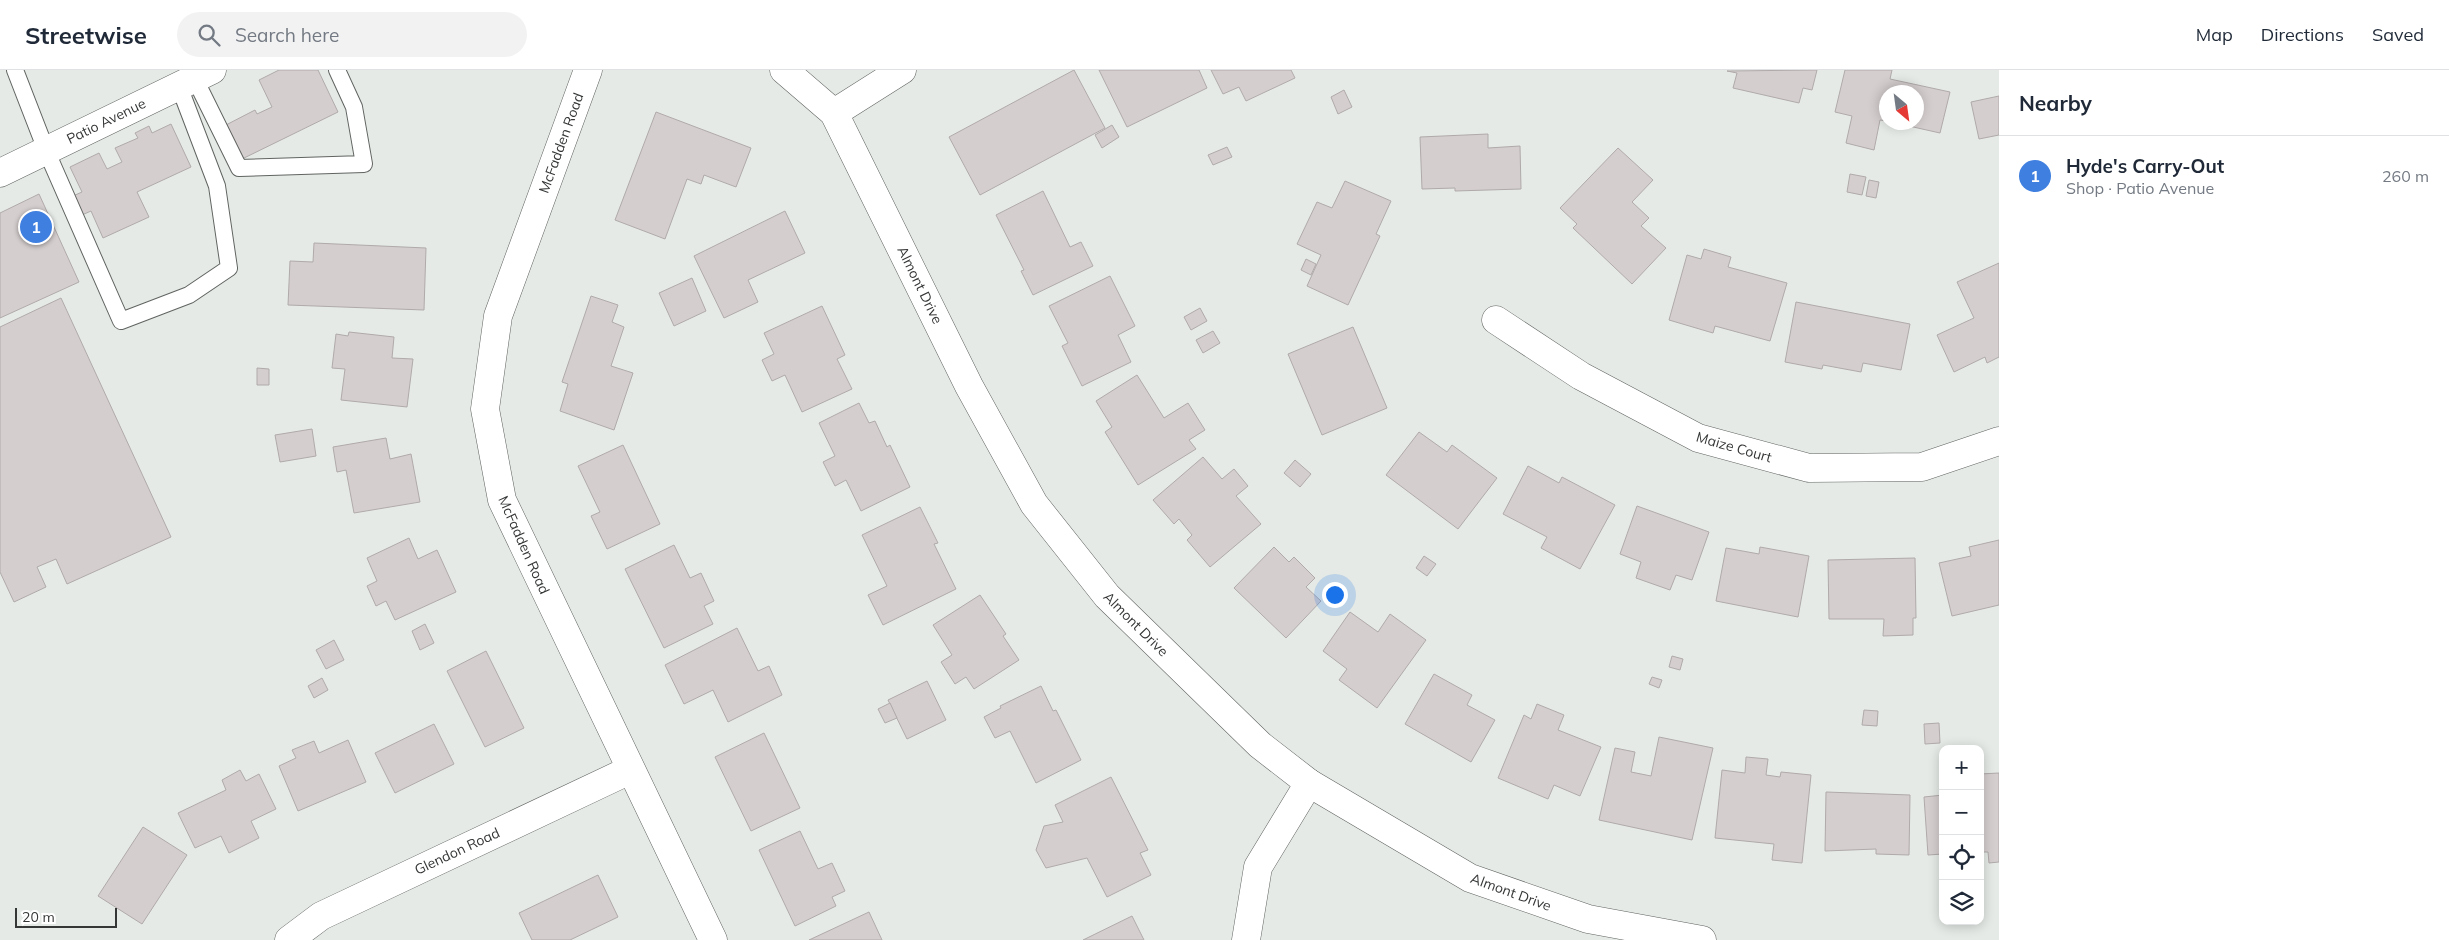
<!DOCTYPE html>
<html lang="en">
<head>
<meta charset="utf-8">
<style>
	body { margin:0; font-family:Mulish,sans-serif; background:#f2f2f3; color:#1f2937 }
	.controls { position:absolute; right:15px; bottom:15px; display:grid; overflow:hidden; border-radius:10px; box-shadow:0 2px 12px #0003 }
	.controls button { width:45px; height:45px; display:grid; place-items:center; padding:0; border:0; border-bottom:1px solid #e0e1e3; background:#fff; color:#1f2937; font:25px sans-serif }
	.compass { position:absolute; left:1879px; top:15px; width:45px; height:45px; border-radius:50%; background:#fff; box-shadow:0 2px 12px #0003; rotate:151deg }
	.scale { position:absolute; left:15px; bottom:12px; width:102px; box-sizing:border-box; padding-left:5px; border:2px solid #353736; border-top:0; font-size:14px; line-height:18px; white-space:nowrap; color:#353736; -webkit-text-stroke:4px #fff; paint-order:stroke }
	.you { position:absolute; left:1334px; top:524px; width:18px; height:18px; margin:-12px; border:4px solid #fff; border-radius:50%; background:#1a73e8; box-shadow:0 0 0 8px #1a73e833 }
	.badge { display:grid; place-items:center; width:32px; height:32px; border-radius:50%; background:#a40a3d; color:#fff; font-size:16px; font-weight:700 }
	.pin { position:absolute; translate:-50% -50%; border:2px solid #fff; box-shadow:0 1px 5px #0006 }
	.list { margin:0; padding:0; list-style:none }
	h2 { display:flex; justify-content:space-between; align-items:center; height:65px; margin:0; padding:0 20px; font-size:21px }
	h2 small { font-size:16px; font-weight:400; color:#747a83 }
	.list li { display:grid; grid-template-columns:32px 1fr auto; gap:15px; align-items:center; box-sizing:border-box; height:80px; padding:0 20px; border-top:1px solid #e0e1e3 }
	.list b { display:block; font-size:19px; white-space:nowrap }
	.list p { margin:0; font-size:16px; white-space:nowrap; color:#747a83 }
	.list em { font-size:16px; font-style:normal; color:#747a83 }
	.icon { flex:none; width:28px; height:28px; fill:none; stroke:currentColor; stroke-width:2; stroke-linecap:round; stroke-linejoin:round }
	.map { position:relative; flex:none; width:1999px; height:870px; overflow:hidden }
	header { display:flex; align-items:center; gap:30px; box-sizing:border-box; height:70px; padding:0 25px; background:#fff; border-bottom:1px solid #e0e1e3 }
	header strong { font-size:24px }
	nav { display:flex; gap:28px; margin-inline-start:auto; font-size:18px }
	.search { width:350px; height:45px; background:#f2f2f3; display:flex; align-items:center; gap:12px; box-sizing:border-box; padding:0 18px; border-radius:28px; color:#747a83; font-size:19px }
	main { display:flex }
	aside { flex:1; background:#fff }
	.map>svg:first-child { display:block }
	.building { fill:#d5cecf; stroke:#b0aaaa }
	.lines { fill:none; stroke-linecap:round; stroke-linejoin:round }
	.lane-casing { stroke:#606461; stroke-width:18 }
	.street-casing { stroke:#606461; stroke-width:29 }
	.lane { stroke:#fff; stroke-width:16 }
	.street { stroke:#fff; stroke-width:28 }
	.labels { text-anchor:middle; stroke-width:4; stroke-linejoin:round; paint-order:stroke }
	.street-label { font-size:14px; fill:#353736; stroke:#fff }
</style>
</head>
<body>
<header>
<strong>Streetwise</strong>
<div class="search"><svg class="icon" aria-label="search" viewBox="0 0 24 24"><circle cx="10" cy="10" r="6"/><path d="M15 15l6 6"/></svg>Search here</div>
<nav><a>Map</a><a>Directions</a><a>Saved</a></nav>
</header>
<main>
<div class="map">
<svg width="1999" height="870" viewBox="0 0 1999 870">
	<rect width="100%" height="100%" fill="#e5eae6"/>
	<g class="building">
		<path d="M279,0H318L338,42L240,90L224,56L255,40L257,44L272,37L259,10Z"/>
		<path d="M1074,0L1105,58L980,125L949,67Z"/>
		<path d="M1099,0H1199L1207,18L1127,57Z"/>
		<path d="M1211,0H1291L1295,8L1246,31L1239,17L1223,24Z"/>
		<path d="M1817,0L1812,20L1803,18L1799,33L1733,18L1737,3L1727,1Z"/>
		<path d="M1845,0H1892L1890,9L1950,22L1940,63L1891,52H1916V22H1886V51L1880,50L1874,80L1846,73L1852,46L1835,42Z"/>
		<path d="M1344,20L1352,37L1338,44L1331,27Z"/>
		<path d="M1999,26V65L1979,69L1971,32Z"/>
		<path d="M656,42L751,78L736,117L704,105L701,114L687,109L665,169L615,150Z"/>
		<path d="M171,54L191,97L137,122L149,147L103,168L91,141L82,145L73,126L82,122L70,97L99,83L107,99L122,92L115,78L138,68L135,63L149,56L152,63Z"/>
		<path d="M1112,55L1119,67L1102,78L1095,65Z"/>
		<path d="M1488,64V78L1520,76L1521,119L1455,121V118L1422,119L1420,67Z"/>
		<path d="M1227,77L1232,87L1213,95L1208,85Z"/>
		<path d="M1618,78L1653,110L1632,132L1649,148L1641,156L1666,178L1632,214L1573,158L1577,154L1560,138Z"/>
		<path d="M1850,104L1866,107L1862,125L1847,122Z"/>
		<path d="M1869,110L1879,112L1876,128L1866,126Z"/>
		<path d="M1345,111L1391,131L1376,164L1380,166L1348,235L1307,216L1321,185L1297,174L1317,132L1332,138Z"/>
		<path d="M1043,121L1070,177L1081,172L1093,196L1033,225L1021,201L1024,200L996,145Z"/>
		<path d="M39,124L79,212L0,248V143Z"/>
		<path d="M785,141L805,183L748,210L758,232L724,248L694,186Z"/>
		<path d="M314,173L426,178L424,240L288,235L290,191L313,192Z"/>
		<path d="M1704,179L1731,187L1728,197L1787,213L1770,271L1715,256L1713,263L1669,250L1687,185L1701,189Z"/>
		<path d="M1306,189L1316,194L1311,205L1301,200Z"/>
		<path d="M1999,193V287L1987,293L1985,287L1954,302L1937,265L1974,248L1957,212Z"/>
		<path d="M1110,206L1135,256L1118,265L1131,292L1082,316L1062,276L1068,273L1049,236Z"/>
		<path d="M692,208L706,241L674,256L659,223Z"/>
		<path d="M591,226L618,235L612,252L624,257L611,296L633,303L614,360L560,341L568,314L562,312Z"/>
		<path d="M61,228L171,467L67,514L56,489L37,497L46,517L14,532L0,502V257Z"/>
		<path d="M1796,232L1910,254L1901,300L1863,293L1861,302L1823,295L1822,299L1785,292Z"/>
		<path d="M822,236L845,285L837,289L852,319L802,342L785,305L772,311L762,290L774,284L764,263Z"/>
		<path d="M1200,238L1207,251L1191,260L1184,247Z"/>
		<path d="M1353,257L1387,338L1322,365L1288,284Z"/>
		<path d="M1213,261L1220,273L1203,283L1196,270Z"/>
		<path d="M349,262L394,267L392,288L413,289L407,337L341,330L345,299L332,298L336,264L348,266Z"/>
		<path d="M257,298L269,299V315H257Z"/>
		<path d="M1137,305L1164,348L1188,333L1205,360L1189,370L1196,379L1138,415L1105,362L1112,357L1096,331Z"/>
		<path d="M859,333L869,353L875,351L887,377L890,375L910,417L861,441L846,410L835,416L823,392L835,386L819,353Z"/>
		<path d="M312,359L316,386L280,392L275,365Z"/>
		<path d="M1419,362L1447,382L1452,375L1497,408L1458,459L1386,405Z"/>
		<path d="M386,368L390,389L411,384L420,432L354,443L346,400L337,402L333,377Z"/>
		<path d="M623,375L660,454L607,479L591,446L600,442L578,396Z"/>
		<path d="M1203,387L1222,409L1234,399L1248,416L1236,426L1261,454L1210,497L1187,470L1192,465L1179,449L1174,454L1153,430Z"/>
		<path d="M1295,390L1311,404L1300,417L1284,403Z"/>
		<path d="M1528,396L1559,413L1562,407L1615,435L1580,499L1541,478L1547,467L1503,444Z"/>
		<path d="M1637,436L1709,462L1692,510L1676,505L1670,520L1636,508L1641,492L1620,484Z"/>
		<path d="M920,437L938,473L934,474L956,519L883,555L868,525L887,516L862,465Z"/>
		<path d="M409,468L418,489L437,480L456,522L395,550L386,531L376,536L367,516L377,511L367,488Z"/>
		<path d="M1999,470V535L1952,546L1939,493L1971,486L1969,477Z"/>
		<path d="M674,475L690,508L701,503L714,531L704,536L713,554L664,578L625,499Z"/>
		<path d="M1274,477L1289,492L1294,487L1315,508L1306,517L1321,531L1286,568L1234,518Z"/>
		<path d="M1760,477L1809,486L1798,547L1716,531L1726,478L1759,484Z"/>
		<path d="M1424,486L1436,494L1427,506L1416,498Z"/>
		<path d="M1915,488L1916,548H1913V565L1883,566L1884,549H1829L1828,490Z"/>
		<path d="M980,525L1006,564L1003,566L1019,590L974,619L966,607L955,614L941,592L952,585L933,555Z"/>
		<path d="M1350,542L1378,562L1390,544L1426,570L1377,638L1339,610L1347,599L1323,581Z"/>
		<path d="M425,554L434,573L420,580L412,561Z"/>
		<path d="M737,558L758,601L769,596L782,625L728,652L713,620L684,634L665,595Z"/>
		<path d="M334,570L344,590L326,599L316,580Z"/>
		<path d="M486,581L524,658L485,677L447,601Z"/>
		<path d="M1672,586L1683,589L1680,600L1669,597Z"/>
		<path d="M1434,604L1472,625L1467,635L1495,650L1471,692L1405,654Z"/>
		<path d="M1652,607L1662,610L1659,618L1649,614Z"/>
		<path d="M322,608L328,620L314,628L308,616Z"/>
		<path d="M927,611L946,650L907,669L888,630Z"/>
		<path d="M1041,616L1053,641L1056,640L1081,690L1036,713L1010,661L995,668L984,647L1001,638L1000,636Z"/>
		<path d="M890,633L897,648L885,653L878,639Z"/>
		<path d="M1537,634L1564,645L1558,660L1601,677L1580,726L1554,715L1548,729L1498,708L1524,645L1531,649Z"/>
		<path d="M1864,640L1878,641L1877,656L1862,655Z"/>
		<path d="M1939,653L1940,673L1925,674L1924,654Z"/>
		<path d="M434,654L454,694L395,723L375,683Z"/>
		<path d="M764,663L800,738L751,761L715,687Z"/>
		<path d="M1659,667L1713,678L1692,770L1599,750L1615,678L1635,682L1631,702L1651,706Z"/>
		<path d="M348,670L366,712L298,741L279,696L296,688L292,680L314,671L319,683Z"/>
		<path d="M1746,687L1768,689L1766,705L1780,707L1781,702L1811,705L1802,793L1772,790L1774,774L1715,768L1722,700L1745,703Z"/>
		<path d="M240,700L246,711L259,704L276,739L251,751L259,768L229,783L221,766L195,778L178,743L226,720L222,710Z"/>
		<path d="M1999,703V792L1989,793L1988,782H1980V704Z"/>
		<path d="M1111,707L1148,780L1140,783L1151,805L1107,827L1087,788L1046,798L1036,780L1044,756L1063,752L1055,735Z"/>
		<path d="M1826,722L1910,725L1909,785L1876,784V779L1825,781Z"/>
		<path d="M1943,725V784L1928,785L1924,727Z"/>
		<path d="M143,757L187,785L142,854L98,826Z"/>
		<path d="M800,761L818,799L832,793L845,821L832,827L836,836L795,856L759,780Z"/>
		<path d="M598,805L618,847L570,870H532L519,843Z"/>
		<path d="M869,842L882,870H809Z"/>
		<path d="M1132,846L1144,870H1083Z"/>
	</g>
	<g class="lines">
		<defs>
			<g id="lane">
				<path d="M15,0L46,80L121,251L189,225L229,198L217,116L179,16"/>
				<path d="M195,9L239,98L364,94L354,37L337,0"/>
			</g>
			<g id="street">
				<path d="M588,0L498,246L485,339L502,430L713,870"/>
				<path d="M784,0L834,43L969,316L1034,434L1107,526L1260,675L1309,713L1470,808L1588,849L1702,870"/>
				<path d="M834,43L902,0"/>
				<path d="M0,103L212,0"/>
				<path d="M1496,250L1581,306L1698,368L1809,398L1922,397L1999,371"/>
				<path d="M289,870L321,846L630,700"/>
				<path d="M1246,870L1258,797L1309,713"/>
			</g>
		</defs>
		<use href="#lane" class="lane-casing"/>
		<use href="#street" class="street-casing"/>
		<use href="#lane" class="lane"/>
		<use href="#street" class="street"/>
	</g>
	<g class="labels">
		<g class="street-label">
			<text transform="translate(106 51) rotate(-26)" y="5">Patio Avenue</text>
			<text transform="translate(561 73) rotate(-70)" y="5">McFadden Road</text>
			<text transform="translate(920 215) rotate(64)" y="5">Almont Drive</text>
			<text transform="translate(1734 377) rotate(16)" y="5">Maize Court</text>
			<text transform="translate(524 475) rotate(66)" y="5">McFadden Road</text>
			<text transform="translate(1136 554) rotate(45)" y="5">Almont Drive</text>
			<text transform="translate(457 781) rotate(-25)" y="5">Glendon Road</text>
			<text transform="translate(1511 822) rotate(20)" y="5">Almont Drive</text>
		</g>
	</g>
</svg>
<div class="controls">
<button>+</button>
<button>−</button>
<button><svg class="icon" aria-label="locate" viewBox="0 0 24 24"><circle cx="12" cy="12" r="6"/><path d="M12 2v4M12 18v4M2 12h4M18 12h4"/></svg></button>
<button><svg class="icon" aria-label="layers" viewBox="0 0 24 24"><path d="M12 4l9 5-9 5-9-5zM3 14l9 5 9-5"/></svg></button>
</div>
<svg class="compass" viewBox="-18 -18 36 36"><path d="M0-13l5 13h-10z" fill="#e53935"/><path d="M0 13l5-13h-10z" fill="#747a83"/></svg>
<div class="scale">20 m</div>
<div class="you"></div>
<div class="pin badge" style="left:36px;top:157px;background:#3f7fe0">1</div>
</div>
<aside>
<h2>Nearby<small></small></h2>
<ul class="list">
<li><span class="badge" style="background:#3f7fe0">1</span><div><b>Hyde's Carry-Out</b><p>Shop · Patio Avenue</p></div><em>260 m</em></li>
</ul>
</aside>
</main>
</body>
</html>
